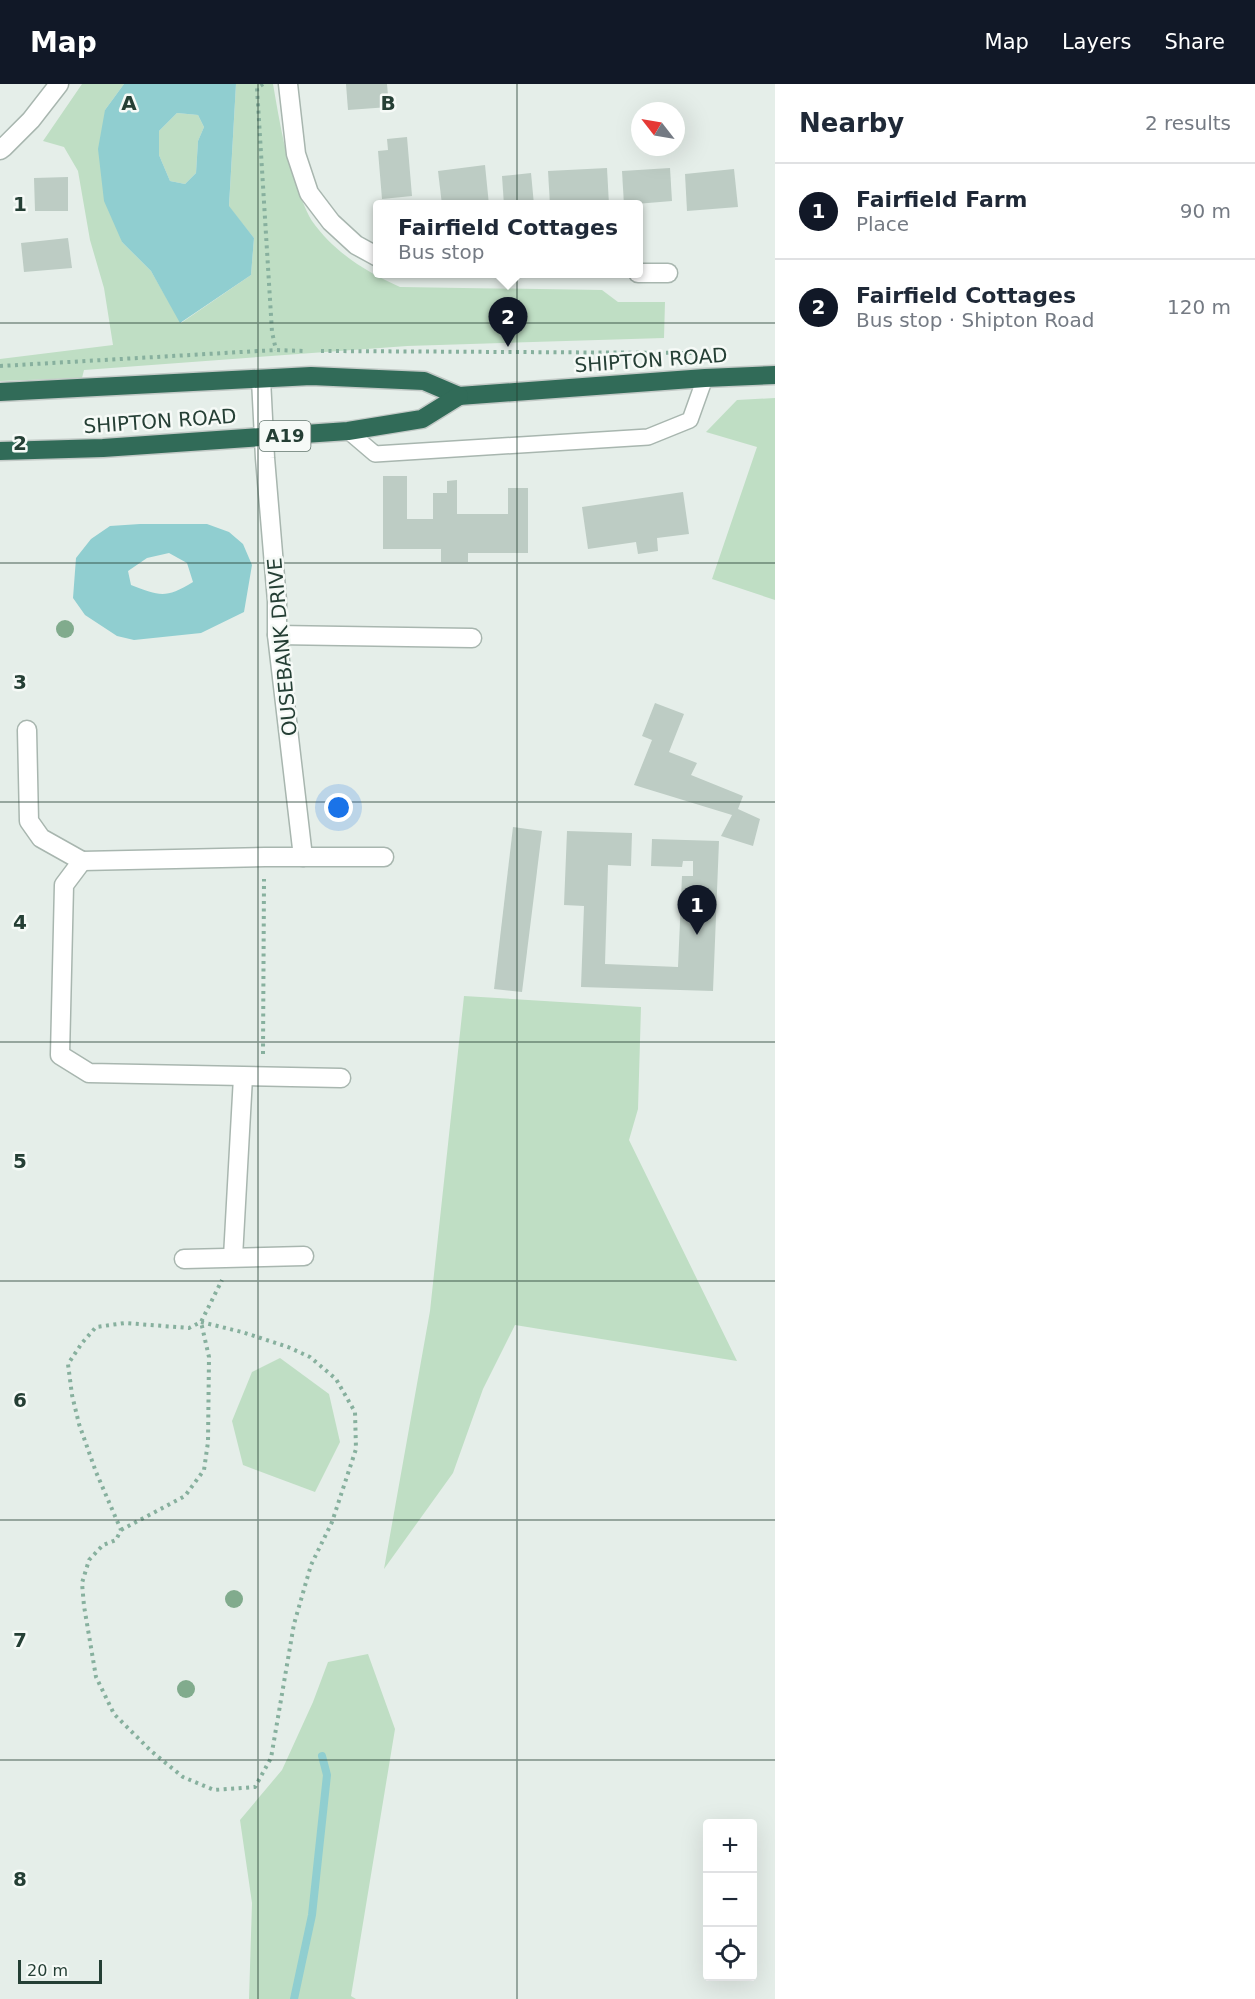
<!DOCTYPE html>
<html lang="en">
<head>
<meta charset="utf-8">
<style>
	body { margin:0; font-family:"DejaVu Sans",sans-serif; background:#f2f2f3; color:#1f2937 }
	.controls { position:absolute; right:18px; bottom:18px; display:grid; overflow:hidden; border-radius:6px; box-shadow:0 6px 24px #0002 }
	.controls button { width:54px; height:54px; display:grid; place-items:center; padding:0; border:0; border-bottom:2px solid #e0e1e3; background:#fff; color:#1f2937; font:30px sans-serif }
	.compass { position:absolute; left:631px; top:18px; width:54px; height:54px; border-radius:50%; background:#fff; box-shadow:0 6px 24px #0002; rotate:301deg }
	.scale { position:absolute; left:18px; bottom:15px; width:84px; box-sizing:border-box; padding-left:6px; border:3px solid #253f35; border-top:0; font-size:16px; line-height:21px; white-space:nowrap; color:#253f35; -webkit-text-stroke:4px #f6faf7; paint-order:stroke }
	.you { position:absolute; left:339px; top:724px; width:21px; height:21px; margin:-15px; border:4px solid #fff; border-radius:50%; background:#1a73e8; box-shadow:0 0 0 9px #1a73e833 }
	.badge { display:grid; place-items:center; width:39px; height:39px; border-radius:50%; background:#111827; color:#fff; font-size:20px; font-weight:700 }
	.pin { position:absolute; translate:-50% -50px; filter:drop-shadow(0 2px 3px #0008) }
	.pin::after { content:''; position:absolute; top:32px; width:21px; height:18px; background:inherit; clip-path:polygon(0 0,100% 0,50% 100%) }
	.popup { position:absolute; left:373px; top:116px; width:270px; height:78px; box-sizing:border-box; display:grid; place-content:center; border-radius:6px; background:#fff; filter:drop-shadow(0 2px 4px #0005); font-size:20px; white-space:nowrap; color:#747a83 }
	.popup b { font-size:22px; color:#1f2937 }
	.popup::after { content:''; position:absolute; left:50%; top:100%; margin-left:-12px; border:12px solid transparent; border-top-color:#fff }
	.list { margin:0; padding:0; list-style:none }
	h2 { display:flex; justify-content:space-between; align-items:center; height:78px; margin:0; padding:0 24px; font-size:26px }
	h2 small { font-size:20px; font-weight:400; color:#747a83 }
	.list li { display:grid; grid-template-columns:39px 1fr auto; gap:18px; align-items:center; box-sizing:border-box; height:96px; padding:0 24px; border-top:2px solid #e0e1e3 }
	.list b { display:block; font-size:22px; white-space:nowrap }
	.list p { margin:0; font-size:20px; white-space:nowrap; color:#747a83 }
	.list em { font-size:20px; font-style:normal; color:#747a83 }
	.icon { flex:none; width:33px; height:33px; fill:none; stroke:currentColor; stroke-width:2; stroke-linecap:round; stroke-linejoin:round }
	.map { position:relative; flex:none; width:775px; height:1915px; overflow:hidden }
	header { display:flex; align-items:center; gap:36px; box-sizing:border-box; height:84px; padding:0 30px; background:#111827; color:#fff }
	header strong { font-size:28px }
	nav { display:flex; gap:33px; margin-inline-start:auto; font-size:21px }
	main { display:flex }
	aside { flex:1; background:#fff }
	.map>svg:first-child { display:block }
	.green { fill:#bfdec4 }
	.water { fill:#90ced0; fill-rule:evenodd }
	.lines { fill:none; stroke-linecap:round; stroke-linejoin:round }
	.stream { stroke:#90ced0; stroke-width:8 }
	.building { fill:#bdccc4 }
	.lane-casing { stroke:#a8b6af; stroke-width:18 }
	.street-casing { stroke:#a8b6af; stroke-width:21 }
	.highway-casing { stroke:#c2c9c6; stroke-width:21 }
	.path { stroke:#87b09e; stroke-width:4; stroke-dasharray:3 4.5; stroke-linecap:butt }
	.lane { stroke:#fff; stroke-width:15 }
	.street { stroke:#fff; stroke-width:18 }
	.highway { stroke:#316b58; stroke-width:18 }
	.tree { fill:#81ab8d }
	.grid { fill:none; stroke:#253f35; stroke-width:1.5; stroke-opacity:0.55 }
	.labels { text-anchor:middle; stroke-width:5; stroke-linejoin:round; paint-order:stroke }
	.shield { fill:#f6faf7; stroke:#64776f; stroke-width:1.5 }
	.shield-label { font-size:18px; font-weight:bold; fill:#253f35 }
	.street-label { font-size:20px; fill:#253f35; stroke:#f6faf7 }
	.grid-label { font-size:20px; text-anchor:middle; font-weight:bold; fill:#253f35; stroke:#f6faf7; stroke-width:5; stroke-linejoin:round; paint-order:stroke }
</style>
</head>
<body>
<header>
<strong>Map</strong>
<nav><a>Map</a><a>Layers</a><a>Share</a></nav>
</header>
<main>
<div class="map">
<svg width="775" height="1915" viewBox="0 0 775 1915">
	<rect width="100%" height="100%" fill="#e5eee9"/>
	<g class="green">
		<path d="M82,0H124L105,26L122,158L151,187L181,239L251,191L254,154L229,123L236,0H273C280,40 286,79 302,116C305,123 308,131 312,137C334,168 366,188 400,203L602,206L618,218H665L664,254L407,262L84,286L82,294L0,297V275L113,261L104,204L90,156L78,87L64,63L43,57Z"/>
		<path d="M177,29L198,31L204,43L198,57L196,89L185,100L170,97L159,71V47Z"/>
		<path d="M775,314V516L712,495L757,363L706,348L737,316Z"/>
		<path d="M464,912L641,923L638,1025L629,1056L737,1277L515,1241L483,1305L453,1389L384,1485L430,1227Z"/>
		<path d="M280,1274L329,1310L340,1358L315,1408L243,1381L232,1337L252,1288Z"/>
		<path d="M368,1570L395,1645L351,1912L356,1915H249L252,1819L240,1736L282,1686L313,1618L328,1578Z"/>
	</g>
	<g class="water">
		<path d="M124,0H236L229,122L254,154L251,191L180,239L151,187L122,158L104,117L98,65L105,26ZM177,29L198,31L204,43L198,57L196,89L185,100L170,97L159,71V47Z"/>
		<path d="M140,440H207L229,448L243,460L252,481L244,528L201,549L134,556L117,552L85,531L73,514L76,474L91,455L110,442ZM169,469L187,479L193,498C165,515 160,512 131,501L128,487L147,474Z"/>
	</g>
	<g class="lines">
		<path class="stream" d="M294,1915L312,1831L327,1691L322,1672"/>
	</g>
	<g class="building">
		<path d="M346,0H387L389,23L348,26Z"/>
		<path d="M407,53L412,112L382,115L378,67L388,66L387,55Z"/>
		<path d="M485,81L489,121H442L438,87Z"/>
		<path d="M607,84L609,121H550L548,87Z"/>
		<path d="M670,84L672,117L624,121L622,87Z"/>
		<path d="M734,85L738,123L687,127L685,90Z"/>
		<path d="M531,89L534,121H504L502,92Z"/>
		<path d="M68,93V127H35L34,94Z"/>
		<path d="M68,154L72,184L24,188L21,159Z"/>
		<path d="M383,392H407V435H433V409H447V397L457,396V430H508V404H528V469H468V478H441V465H383Z"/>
		<path d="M683,408L689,450L657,454L658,467L638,470L636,458L588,465L582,423Z"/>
		<path d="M655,619L684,630L669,668L697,679L691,691L743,712L738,725L760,735L753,762L721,752L732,731L634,701L652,656L642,652Z"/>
		<path d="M513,743L542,747L522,908L494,905Z"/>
		<path d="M567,747L632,749L631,782L608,781L605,880L678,883L682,792H693V777H683L682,783L651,782L652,755L719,757L713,907L581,903L584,822L564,821Z"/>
	</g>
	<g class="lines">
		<defs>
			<path id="lane" d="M348,347L375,370L648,353L690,336L705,294"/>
			<g id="street">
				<path d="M288,0L296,70L309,109L331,138L356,161L378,173"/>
				<path d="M0,66L4,63L31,36L59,0"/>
				<path d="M638,189H668"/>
				<path d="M261,295L265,374L277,517V551L303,773"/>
				<path d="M277,551L472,554"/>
				<path d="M27,646L29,737L41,754L82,777"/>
				<path d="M82,777L64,801L60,971L89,989L341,994"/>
				<path d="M82,777L265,773H384"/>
				<path d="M233,1173L243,993"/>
				<path d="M184,1175L304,1172"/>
			</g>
			<g id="highway">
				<path d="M0,308L311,292L424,297L459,312L705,294L775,291"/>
				<path d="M0,367L103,364L348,347L422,335L459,312"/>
			</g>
		</defs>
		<use href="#lane" class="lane-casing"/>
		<use href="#street" class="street-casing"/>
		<use href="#highway" class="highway-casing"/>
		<g class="path">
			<path d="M263,0L257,4L272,248L276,266"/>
			<path d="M321,267L695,269"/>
			<path d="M0,282L276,266L305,267"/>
			<path d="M263,970L264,795"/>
			<path d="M201,1238L242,1248L288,1263L310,1273L336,1295L355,1328L356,1365L332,1438L311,1481L294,1540L271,1674L255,1703L214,1706L183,1693L151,1667L114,1630L96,1593L84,1522L82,1499L89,1476L103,1461L116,1456L121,1446L96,1388L79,1340L72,1311L68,1280L82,1259L96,1243L125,1239L189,1244L201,1238L222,1196"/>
			<path d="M121,1446L185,1412L204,1386L208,1358L209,1273L201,1238"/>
		</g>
		<use href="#lane" class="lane"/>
		<use href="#street" class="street"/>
		<use href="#highway" class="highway"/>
	</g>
	<g class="tree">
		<circle cx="65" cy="545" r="9"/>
		<circle cx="234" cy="1515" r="9"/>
		<circle cx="186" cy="1605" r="9"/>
	</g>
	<path class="grid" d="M258,0V1915M517,0V1915M0,239H775M0,479H775M0,718H775M0,958H775M0,1197H775M0,1436H775M0,1676H775"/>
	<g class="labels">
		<rect class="shield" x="259.5" y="337" width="51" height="30" rx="4.5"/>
		<g class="shield-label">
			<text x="285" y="358">A19</text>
		</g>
		<g class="street-label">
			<text transform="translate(651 276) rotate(-4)" y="7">SHIPTON ROAD</text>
			<text transform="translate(160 337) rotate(-4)" y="7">SHIPTON ROAD</text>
			<text transform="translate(282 563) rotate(-95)" y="7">OUSEBANK DRIVE</text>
		</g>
	</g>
	<g class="grid-label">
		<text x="129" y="26">A</text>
		<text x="388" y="26">B</text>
		<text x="20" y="127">1</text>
		<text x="20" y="366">2</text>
		<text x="20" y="605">3</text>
		<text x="20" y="845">4</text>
		<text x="20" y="1084">5</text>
		<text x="20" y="1323">6</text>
		<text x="20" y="1563">7</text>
		<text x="20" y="1802">8</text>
	</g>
</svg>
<div class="controls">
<button>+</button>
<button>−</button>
<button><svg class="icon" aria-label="locate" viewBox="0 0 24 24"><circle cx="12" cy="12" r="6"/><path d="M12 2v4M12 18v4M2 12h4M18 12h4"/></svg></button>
</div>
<svg class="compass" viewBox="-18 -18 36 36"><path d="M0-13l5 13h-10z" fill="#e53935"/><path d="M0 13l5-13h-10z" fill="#747a83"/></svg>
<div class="scale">20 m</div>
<div class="you"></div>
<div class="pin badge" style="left:697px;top:851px">1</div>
<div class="pin badge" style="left:508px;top:263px">2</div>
<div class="popup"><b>Fairfield Cottages</b>Bus stop</div>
</div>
<aside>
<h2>Nearby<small>2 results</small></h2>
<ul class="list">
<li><span class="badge">1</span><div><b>Fairfield Farm</b><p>Place</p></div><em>90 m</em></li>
<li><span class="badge">2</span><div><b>Fairfield Cottages</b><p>Bus stop · Shipton Road</p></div><em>120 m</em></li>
</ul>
</aside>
</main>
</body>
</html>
